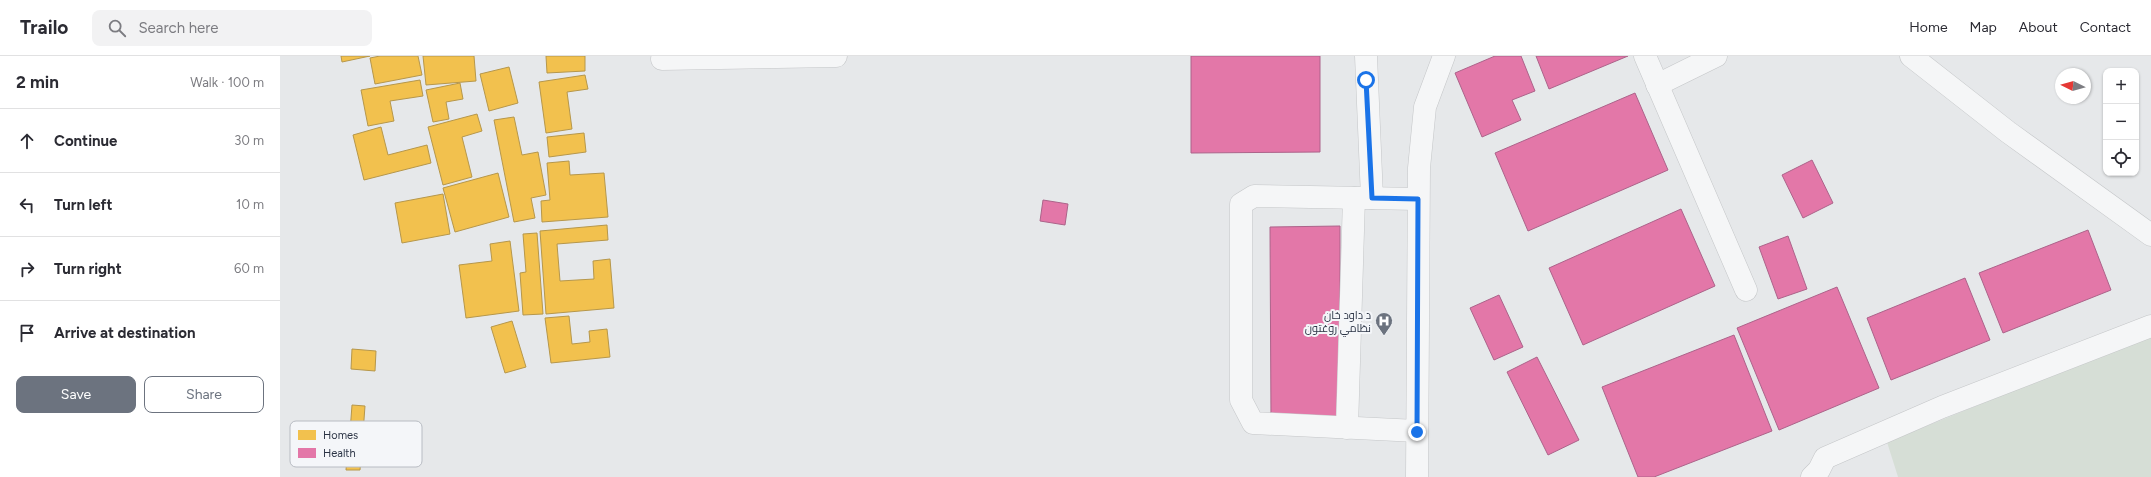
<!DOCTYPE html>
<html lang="en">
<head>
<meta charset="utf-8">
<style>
	body { margin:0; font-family:Figtree,Cairo,sans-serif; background:#f2f2f3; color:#2b2b33 }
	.controls { position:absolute; right:12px; top:12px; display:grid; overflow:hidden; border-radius:8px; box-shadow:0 1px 3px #0004 }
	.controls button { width:36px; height:36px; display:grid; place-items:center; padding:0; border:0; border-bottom:1px solid #e1e1e2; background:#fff; color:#2b2b33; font:20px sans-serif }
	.compass { position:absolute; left:1775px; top:12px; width:36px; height:36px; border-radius:50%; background:#fff; box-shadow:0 1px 3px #0004; rotate:275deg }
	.stop { position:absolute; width:12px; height:12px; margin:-9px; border:3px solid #1a73e8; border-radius:50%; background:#fff }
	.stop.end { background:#1a73e8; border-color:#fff; box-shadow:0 1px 4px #0008 }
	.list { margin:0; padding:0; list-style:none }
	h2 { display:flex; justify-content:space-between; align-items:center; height:52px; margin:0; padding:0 16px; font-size:17px }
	h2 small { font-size:13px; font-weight:400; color:#7c7c81 }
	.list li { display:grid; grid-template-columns:26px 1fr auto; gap:12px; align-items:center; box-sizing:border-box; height:64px; padding:0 16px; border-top:1px solid #e1e1e2 }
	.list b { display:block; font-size:15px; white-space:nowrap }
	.list em { font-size:13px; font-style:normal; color:#7c7c81 }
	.actions { display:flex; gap:8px; padding:12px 16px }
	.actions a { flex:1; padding:9px 0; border:1px solid #6c737f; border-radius:8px; text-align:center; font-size:14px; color:#6c737f }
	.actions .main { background:#6c737f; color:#fff }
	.icon { flex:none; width:22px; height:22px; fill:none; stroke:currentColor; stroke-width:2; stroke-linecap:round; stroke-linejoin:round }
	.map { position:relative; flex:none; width:1871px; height:421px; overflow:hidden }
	header { display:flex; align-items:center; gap:24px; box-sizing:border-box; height:56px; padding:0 20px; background:#fff; border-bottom:1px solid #e1e1e2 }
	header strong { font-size:19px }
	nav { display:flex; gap:22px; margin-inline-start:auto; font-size:14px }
	.search { width:280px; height:36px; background:#f2f2f3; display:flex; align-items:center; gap:10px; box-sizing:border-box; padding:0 14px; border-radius:8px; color:#7c7c81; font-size:15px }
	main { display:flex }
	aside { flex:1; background:#fff }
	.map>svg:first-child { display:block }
	.green { fill:#d6ded6 }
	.homes { fill:#f2c14e; stroke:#b6974b }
	.health { fill:#e377a8; stroke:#ac638a }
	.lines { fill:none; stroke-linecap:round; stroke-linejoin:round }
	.minor-casing { stroke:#c4c6c8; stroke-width:23 }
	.minor { stroke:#f5f6f7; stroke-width:22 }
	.route { stroke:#1a73e8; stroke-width:5 }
	.labels { text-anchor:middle; stroke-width:4; stroke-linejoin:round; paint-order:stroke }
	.poi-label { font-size:11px; fill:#2b3445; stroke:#f4f6f9; text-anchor:end }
	.key { fill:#f4f6f9; stroke:#b8bcc3; stroke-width:1 }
	.key-label { font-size:11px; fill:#2b3445 }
</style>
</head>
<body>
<header>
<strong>Trailo</strong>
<div class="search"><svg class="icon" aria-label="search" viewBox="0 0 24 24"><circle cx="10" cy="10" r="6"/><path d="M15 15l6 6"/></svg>Search here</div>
<nav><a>Home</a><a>Map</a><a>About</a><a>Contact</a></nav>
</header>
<main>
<aside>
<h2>2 min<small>Walk · 100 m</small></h2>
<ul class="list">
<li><svg class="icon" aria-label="ahead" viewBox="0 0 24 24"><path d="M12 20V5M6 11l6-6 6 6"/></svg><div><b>Continue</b></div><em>30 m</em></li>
<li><svg class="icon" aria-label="left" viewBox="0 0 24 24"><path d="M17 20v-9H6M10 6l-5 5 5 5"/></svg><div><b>Turn left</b></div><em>10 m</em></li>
<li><svg class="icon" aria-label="right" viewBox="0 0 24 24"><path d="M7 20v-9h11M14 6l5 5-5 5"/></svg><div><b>Turn right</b></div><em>60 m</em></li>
<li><svg class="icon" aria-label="arrive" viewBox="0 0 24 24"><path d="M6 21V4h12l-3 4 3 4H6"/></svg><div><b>Arrive at destination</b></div></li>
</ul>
<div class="actions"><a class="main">Save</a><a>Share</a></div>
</aside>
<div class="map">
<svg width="1871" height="421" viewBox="0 0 1871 421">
	<rect width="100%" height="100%" fill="#e6e8ea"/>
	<path class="green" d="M1871,279V421H1618L1607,386Z"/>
	<g class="homes">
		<path d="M61,0H90L62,6Z"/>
		<path d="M100,0H138L142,19L95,28L90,2Z"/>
		<path d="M143,0H194L196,25L146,29Z"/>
		<path d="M266,0H305V15L267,17Z"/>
		<path d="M229,11L238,47L209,55L200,18Z"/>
		<path d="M305,19L308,33L287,36L292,73L266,77L259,26Z"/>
		<path d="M140,24L143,40L110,45L114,65L88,70L81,34Z"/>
		<path d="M180,27L183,43L166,46L169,63L153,66L146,34Z"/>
		<path d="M197,58L202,75L182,81L192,121L163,129L148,71Z"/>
		<path d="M234,61L242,99L258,96L266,139L251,142L255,162L234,166L214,64Z"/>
		<path d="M101,71L108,99L147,89L151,107L84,124L73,79Z"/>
		<path d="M304,77L306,96L269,101L267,81Z"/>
		<path d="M289,105L290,119L324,117L328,161L262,166L261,145L270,144L267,107Z"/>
		<path d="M218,117L229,161L175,176L163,132Z"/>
		<path d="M163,138L170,178L122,187L115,147Z"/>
		<path d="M327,169L328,184L277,188L280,225L314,223L313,205L330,203L334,252L266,258L260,175Z"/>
		<path d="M257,177L263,258L243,259L240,217L246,216L243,178Z"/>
		<path d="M230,185L239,255L186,262L179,209L212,205L210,188Z"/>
		<path d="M289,260L292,288L310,286L309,275L327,273L330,301L271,307L265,262Z"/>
		<path d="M232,265L246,311L225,317L211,271Z"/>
		<path d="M72,293L96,295L95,315L71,313Z"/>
		<path d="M72,349L85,350L83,377L70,376Z"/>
		<path d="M68,387L82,388L80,414H66Z"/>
	</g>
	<g class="health">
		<path d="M911,0H1040V96L911,97Z"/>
		<path d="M1215,0H1241L1255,35L1232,44L1241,64L1202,81L1175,17Z"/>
		<path d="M1256,0H1348L1269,33Z"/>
		<path d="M1355,37L1388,114L1248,175L1215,97Z"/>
		<path d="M1532,104L1553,147L1523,162L1502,119Z"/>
		<path d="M763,144L788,148L785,169L760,165Z"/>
		<path d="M1401,153L1435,230L1303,289L1269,212Z"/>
		<path d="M1060,170V364L991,365L990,171Z"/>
		<path d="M1808,174L1831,234L1723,277L1699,217Z"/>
		<path d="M1508,180L1527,233L1498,243L1479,191Z"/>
		<path d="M1685,222L1710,284L1611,324L1587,262Z"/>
		<path d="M1557,231L1599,332L1499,374L1457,272Z"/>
		<path d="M1219,239L1243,291L1214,304L1190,252Z"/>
		<path d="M1454,279L1492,375L1374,421H1358L1322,331Z"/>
		<path d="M1257,301L1299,384L1268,399L1227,316Z"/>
	</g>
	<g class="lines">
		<defs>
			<g id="minor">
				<path d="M1086,0L1092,142"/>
				<path d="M1365,0L1466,234"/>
				<path d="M1631,0L1728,76L1871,179"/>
				<path d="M382,3L556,0"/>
				<path d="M1377,29L1436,0"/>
				<path d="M1067,372L1074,142"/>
				<path d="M1137,375L973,367L961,344V148L974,140L1138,143"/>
				<path d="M1137,421L1139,112L1145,51L1164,0"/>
				<path d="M1532,421L1539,414L1545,402L1662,351L1871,270"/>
			</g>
		</defs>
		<use href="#minor" class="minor-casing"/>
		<use href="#minor" class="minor"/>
	</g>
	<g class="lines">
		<path class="route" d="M1086,24L1092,142L1138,143L1137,376"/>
	</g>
	<defs>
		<symbol id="hospital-pin" viewBox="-11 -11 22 30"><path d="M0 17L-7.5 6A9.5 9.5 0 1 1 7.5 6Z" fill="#6c737f" stroke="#f4f6f9"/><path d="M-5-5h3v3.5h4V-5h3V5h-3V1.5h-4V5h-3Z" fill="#fff"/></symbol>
	</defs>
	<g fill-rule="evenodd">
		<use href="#hospital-pin" x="1094" y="255" width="20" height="27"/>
	</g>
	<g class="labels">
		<g class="poi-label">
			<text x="1091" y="263">د داود خان<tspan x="1091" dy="13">نظامي روغتون</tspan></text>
		</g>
	</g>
	<rect x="10" y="365" width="132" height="46" rx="6" class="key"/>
	<rect x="18" y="374" width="18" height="10" fill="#f2c14e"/>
	<rect x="18" y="392" width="18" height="10" fill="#e377a8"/>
	<g class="key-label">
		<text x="43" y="383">Homes</text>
		<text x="43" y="401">Health</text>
	</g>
</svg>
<div class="controls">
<button>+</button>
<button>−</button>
<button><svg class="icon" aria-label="locate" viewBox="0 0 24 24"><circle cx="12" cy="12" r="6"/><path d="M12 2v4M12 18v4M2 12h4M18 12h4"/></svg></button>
</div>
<svg class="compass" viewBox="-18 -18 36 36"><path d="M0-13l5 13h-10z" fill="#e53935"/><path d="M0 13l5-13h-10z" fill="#7c7c81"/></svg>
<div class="stop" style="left:1086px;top:24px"></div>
<div class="stop end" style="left:1137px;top:376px"></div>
</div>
</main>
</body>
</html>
